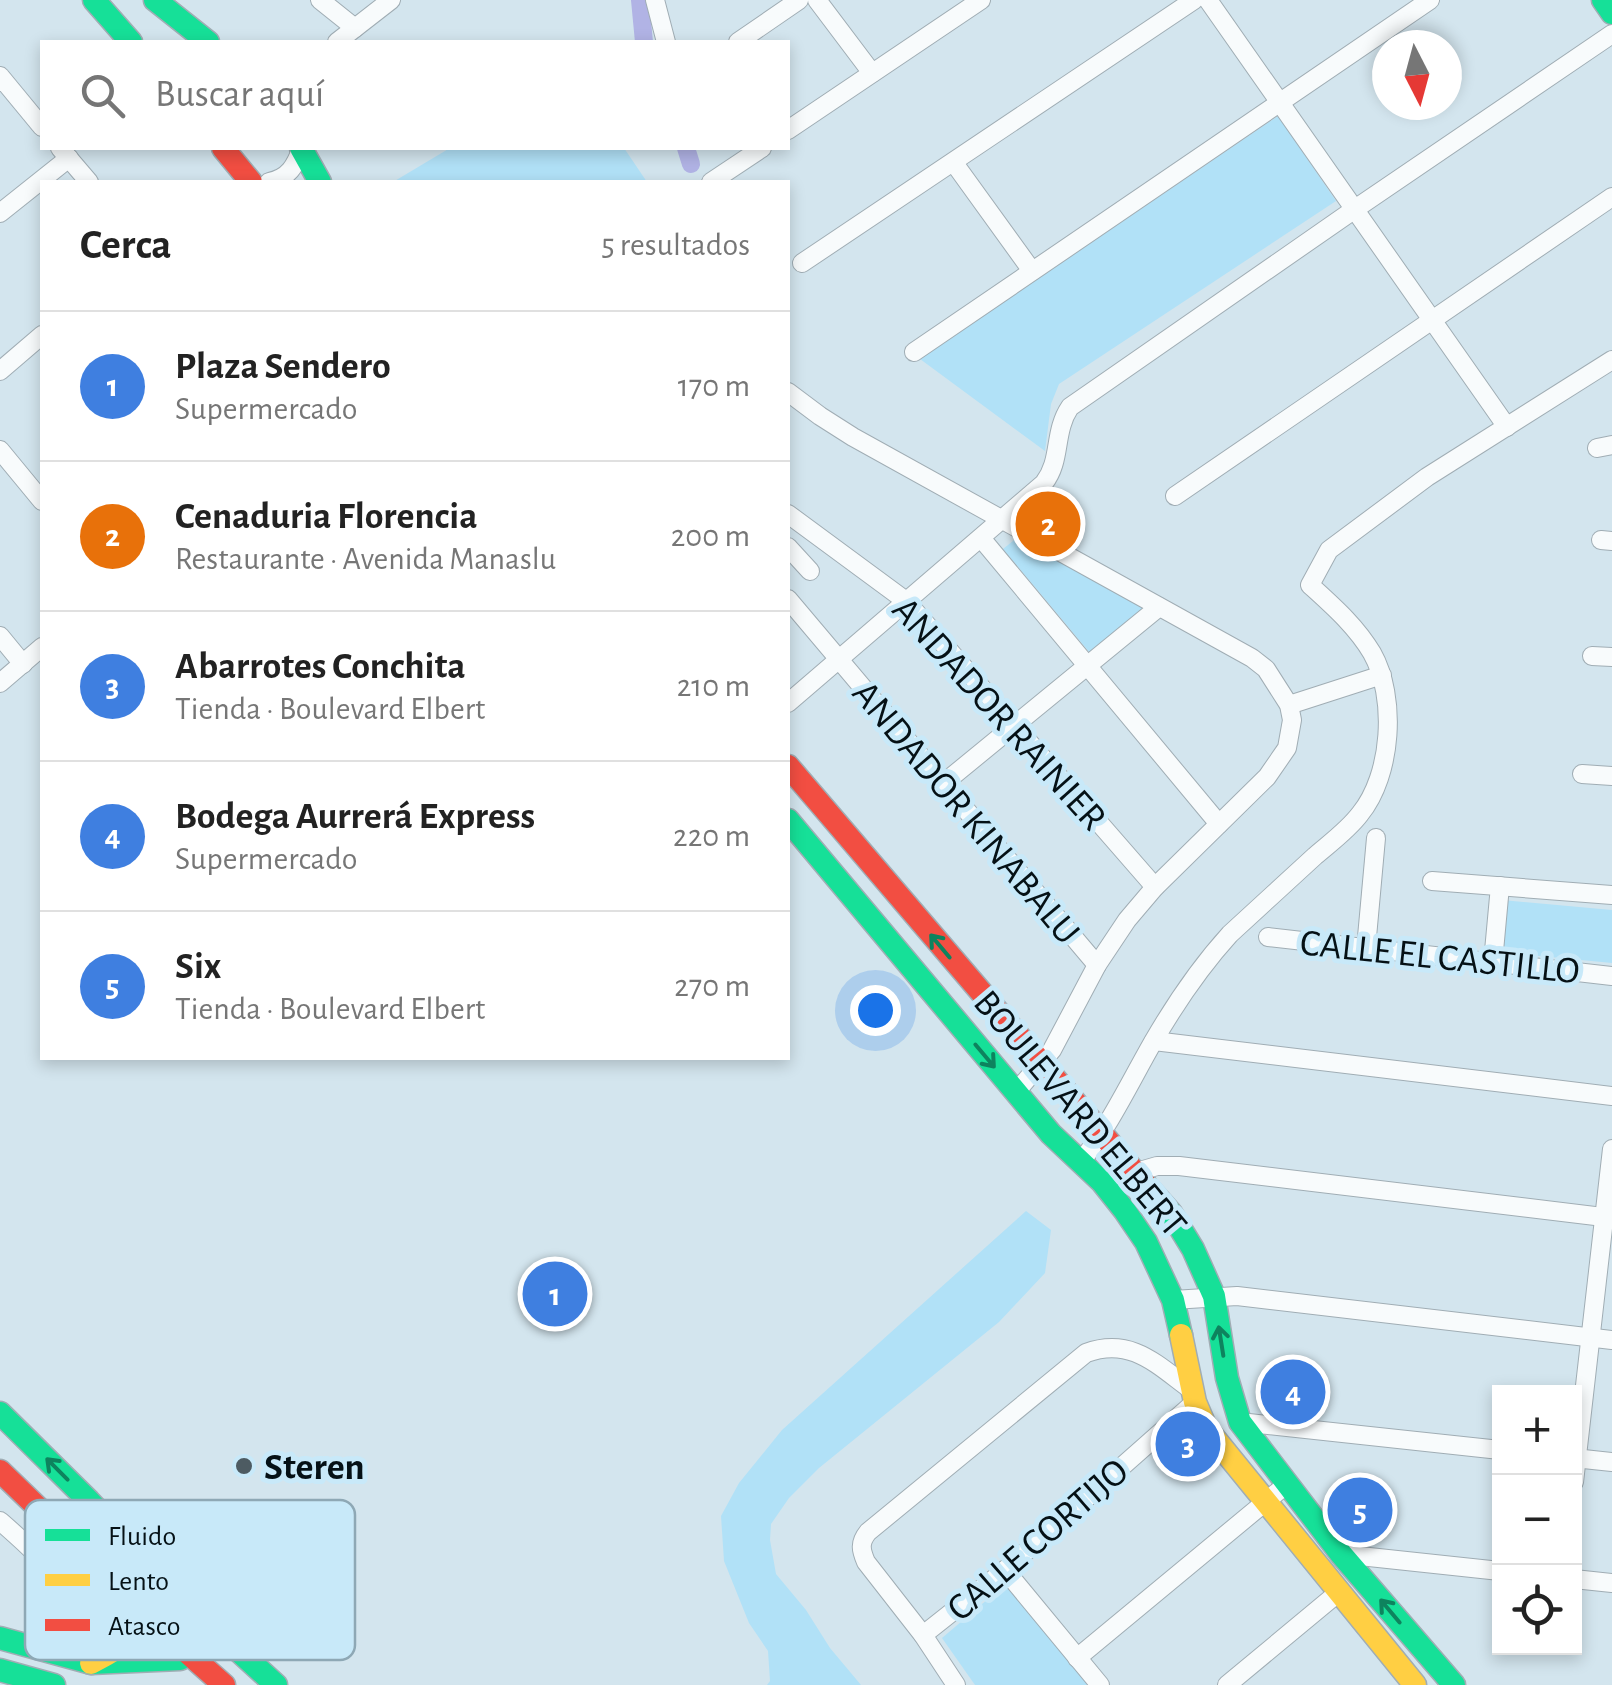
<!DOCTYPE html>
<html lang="es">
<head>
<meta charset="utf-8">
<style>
	body { margin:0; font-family:"Alegreya Sans",sans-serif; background:#f2f2f2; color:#222 }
	.controls { position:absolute; right:30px; bottom:30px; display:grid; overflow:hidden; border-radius:0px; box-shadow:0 5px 15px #0003 }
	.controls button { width:90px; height:90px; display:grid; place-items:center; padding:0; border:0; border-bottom:2px solid #e0e0e0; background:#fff; color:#222; font:50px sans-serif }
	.compass { position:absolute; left:1372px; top:30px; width:90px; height:90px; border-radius:50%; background:#fff; box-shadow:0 5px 15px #0003; rotate:174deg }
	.you { position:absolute; left:875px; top:1010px; width:35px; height:35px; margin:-25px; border:8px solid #fff; border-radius:50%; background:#1a73e8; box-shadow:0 0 0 15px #1a73e833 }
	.badge { display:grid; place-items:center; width:65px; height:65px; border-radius:50%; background:#4d5b62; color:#fff; font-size:32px; font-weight:700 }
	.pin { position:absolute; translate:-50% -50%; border:5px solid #fff; box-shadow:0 2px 10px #0006 }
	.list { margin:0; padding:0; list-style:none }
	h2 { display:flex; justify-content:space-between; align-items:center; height:130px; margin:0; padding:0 40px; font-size:42px }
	h2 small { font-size:32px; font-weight:400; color:#767676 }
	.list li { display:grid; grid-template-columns:65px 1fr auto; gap:30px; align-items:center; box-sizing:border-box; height:150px; padding:0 40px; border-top:2px solid #e0e0e0 }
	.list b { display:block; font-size:38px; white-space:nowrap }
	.list p { margin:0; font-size:32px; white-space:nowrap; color:#767676 }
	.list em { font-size:32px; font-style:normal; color:#767676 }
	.icon { flex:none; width:55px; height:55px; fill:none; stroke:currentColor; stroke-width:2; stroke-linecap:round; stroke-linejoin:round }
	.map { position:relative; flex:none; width:1612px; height:1685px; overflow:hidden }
	.search { position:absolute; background:#fff; box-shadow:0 5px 15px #0003; left:40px; top:40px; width:750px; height:110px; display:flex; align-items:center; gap:25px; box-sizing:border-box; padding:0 35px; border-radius:0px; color:#767676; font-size:38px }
	.panel { position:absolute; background:#fff; box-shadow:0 5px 15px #0003; left:40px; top:180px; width:750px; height:880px; border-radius:0px }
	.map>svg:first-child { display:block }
	.green { fill:#b1e1f7 }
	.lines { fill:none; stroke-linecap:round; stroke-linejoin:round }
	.canal { stroke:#b1b3e5; stroke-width:18 }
	.street-casing { stroke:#a0adb4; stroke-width:20 }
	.fast-casing { stroke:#a0adb4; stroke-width:25 }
	.slow-casing { stroke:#a0adb4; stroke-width:25 }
	.jam-casing { stroke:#a0adb4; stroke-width:25 }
	.street { stroke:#f8fbfc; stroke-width:18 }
	.fast { stroke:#16e098; stroke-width:22 }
	.slow { stroke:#ffcf43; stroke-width:22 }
	.jam { stroke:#f24e42; stroke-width:22 }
	.oneway { stroke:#0e835e }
	.poi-dot { fill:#4d5b62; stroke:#c8e9f9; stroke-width:4 }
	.labels { text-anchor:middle; stroke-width:10; stroke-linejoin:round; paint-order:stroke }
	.street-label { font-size:38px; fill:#051116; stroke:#c8e9f9 }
	.poi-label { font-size:38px; font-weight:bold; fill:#051116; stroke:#c8e9f9; text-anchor:start }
	.key { fill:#c8e9f9; stroke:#8ea8b5; stroke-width:2.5 }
	.key-label { font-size:28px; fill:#051116 }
</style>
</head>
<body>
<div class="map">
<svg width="1612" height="1685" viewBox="0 0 1612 1685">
	<rect width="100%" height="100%" fill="#d3e5ee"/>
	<g class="green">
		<path d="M1278,116L1336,201L1059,384L1051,404L1045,451L920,359Z"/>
		<path d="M450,148H624L647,182H393Z"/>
		<path d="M1018,537L1152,613L1095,659L1003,549Z"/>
		<path d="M1502,900L1612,910V963L1497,952Z"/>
		<path d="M1026,1211L1051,1230L1045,1273L999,1322L819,1468L789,1498L771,1524L770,1540L776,1574L806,1610L830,1648L861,1685H767L770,1681L768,1651L749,1623L724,1561L721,1516L739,1483L782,1430Z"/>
		<path d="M1008,1582L1094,1685H975L942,1638Z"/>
	</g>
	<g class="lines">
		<g class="canal">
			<path d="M640,0L644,42"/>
			<path d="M686,148L691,164"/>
		</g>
		<defs>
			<g id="street">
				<path d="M320,0L355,28"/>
				<path d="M655,0L666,42"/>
				<path d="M817,0L872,73"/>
				<path d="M1208,0L1507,427"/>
				<path d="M337,42L391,0"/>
				<path d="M738,42L799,0"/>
				<path d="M0,76L42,127"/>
				<path d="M788,130L981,0"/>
				<path d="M60,148L89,182"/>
				<path d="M954,163L1032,271"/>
				<path d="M269,182C289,178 295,166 302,148"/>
				<path d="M711,182L762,148"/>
				<path d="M0,213L69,158"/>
				<path d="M802,263L1194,0"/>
				<path d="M914,352L1430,0"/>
				<path d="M0,371L42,335"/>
				<path d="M788,392L820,416L853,437L1252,658L1266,669L1289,705L1292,720L1287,748L1267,777L1155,887L1127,920L1097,965L1052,1050L1016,1092"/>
				<path d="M1597,448L1612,445"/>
				<path d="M0,450L42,501"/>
				<path d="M1175,496L1612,197"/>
				<path d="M788,514L906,601L1155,887"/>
				<path d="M981,538L1219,824"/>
				<path d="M1601,540L1612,541"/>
				<path d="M788,547L810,571"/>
				<path d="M788,599L1097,965"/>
				<path d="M0,636L23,664"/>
				<path d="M1592,656L1612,657"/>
				<path d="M0,683L42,647"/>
				<path d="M788,703L1044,483C1062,460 1053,432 1070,407L1355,209L1612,34"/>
				<path d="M1289,705L1382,675"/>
				<path d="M1582,774L1612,776"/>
				<path d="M944,783L1159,607"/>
				<path d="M1432,881L1612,895"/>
				<path d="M1268,937L1612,976"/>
				<path d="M1366,948L1376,838"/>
				<path d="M1493,962L1500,886"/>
				<path d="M1154,1041L1612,1096"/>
				<path d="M1080,1163C1110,1125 1129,1084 1153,1042C1175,1004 1200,967 1230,934C1258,908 1287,882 1315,856C1330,843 1348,830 1360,814C1392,775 1397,697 1372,653C1356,626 1333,606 1310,585L1329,550L1427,477L1612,360"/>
				<path d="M1102,1182L1157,1166H1179L1612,1218"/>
				<path d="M1173,1300L1237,1296L1612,1340"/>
				<path d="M1240,1422L1500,1450"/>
				<path d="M1574,1458L1612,1462"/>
				<path d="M1574,1482L1612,1149"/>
				<path d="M0,1521C23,1541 82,1592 83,1623C84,1637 76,1647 68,1658"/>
				<path d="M1341,1554L1500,1571"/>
				<path d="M1005,1570L1100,1685"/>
				<path d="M1574,1579L1612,1583"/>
				<path d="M923,1635L1005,1570L1195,1402"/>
				<path d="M1077,1658L1287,1484"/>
				<path d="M956,1685L923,1635L866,1562C861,1550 859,1543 868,1532L1086,1353C1132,1336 1158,1366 1193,1391"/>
				<path d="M1227,1685L1339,1592"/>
			</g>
			<g id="fast">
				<path d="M94,0L131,42"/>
				<path d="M155,0L208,42"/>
				<path d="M1603,0L1612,13"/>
				<path d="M301,148L320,182"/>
				<path d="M788,820L1051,1134L1102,1182L1125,1211L1146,1242L1173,1300L1181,1335"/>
				<path d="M1145,1184L1171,1213L1193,1249L1214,1296L1227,1378L1240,1422L1341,1554L1454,1685"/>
				<path d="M0,1413L89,1501L185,1602L276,1685"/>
				<path d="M0,1638L91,1663L180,1659L189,1654L231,1644"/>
				<path d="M0,1670L54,1685"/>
			</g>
			<g id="slow">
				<path d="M1181,1335L1195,1402L1206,1428L1415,1685"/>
				<path d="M91,1663C107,1654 137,1642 136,1619C135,1611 131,1602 128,1595"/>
			</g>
			<g id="jam">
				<path d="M223,148L251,182"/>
				<path d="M788,766L1145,1184"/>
				<path d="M0,1471L189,1654L224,1685"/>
			</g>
		</defs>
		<use href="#street" class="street-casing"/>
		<use href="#fast" class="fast-casing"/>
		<use href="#slow" class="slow-casing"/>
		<use href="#jam" class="jam-casing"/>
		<use href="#street" class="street"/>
		<use href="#fast" class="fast"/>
		<use href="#slow" class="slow"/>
		<use href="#jam" class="jam"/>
	</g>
	<defs><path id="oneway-shaft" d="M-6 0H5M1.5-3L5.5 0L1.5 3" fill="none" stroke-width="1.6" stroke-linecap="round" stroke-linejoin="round" transform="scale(2.5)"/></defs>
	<g class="oneway">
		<use href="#oneway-shaft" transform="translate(940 946) rotate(-130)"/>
		<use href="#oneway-shaft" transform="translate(985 1056) rotate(50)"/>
		<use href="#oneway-shaft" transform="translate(1221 1341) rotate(-99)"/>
		<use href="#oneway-shaft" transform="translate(57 1469) rotate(-135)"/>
		<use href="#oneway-shaft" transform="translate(1390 1611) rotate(-130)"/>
	</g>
	<circle class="poi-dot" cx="244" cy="1466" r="10"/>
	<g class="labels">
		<g class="street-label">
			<text transform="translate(1000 713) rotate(48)" y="13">ANDADOR RAINIER</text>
			<text transform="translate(967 812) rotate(50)" y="13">ANDADOR KINABALU</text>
			<text transform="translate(1440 956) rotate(6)" y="13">CALLE EL CASTILLO</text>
			<text transform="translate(1081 1113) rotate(50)" y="13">BOULEVARD ELBERT</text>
			<text transform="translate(1037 1539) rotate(-41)" y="13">CALLE CORTIJO</text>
		</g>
		<g class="poi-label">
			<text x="264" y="1479">Steren</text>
		</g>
	</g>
	<rect x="25" y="1500" width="330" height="160" rx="15" class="key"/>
	<rect x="45" y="1529" width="45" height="12" fill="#16e098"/>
	<rect x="45" y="1574" width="45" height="12" fill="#ffcf43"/>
	<rect x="45" y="1619" width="45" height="12" fill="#f24e42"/>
	<g class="key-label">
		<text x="108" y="1545">Fluido</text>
		<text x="108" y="1590">Lento</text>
		<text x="108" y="1635">Atasco</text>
	</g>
</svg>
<div class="controls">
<button>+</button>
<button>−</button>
<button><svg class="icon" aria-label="locate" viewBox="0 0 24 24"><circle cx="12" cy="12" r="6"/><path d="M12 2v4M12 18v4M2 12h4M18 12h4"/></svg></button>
</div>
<svg class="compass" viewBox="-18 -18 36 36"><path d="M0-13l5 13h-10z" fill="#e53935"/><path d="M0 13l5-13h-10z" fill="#767676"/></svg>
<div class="you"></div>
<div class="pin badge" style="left:555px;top:1294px;background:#3f7fe0">1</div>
<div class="pin badge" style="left:1048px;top:524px;background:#e8710a">2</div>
<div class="pin badge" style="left:1188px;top:1444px;background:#3f7fe0">3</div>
<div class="pin badge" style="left:1293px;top:1392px;background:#3f7fe0">4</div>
<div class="pin badge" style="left:1360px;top:1510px;background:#3f7fe0">5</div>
<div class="search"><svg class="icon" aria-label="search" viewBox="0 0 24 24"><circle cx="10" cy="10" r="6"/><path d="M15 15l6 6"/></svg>Buscar aquí</div>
<section class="panel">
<h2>Cerca<small>5 resultados</small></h2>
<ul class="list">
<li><span class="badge" style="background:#3f7fe0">1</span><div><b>Plaza Sendero</b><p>Supermercado</p></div><em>170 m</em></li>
<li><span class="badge" style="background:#e8710a">2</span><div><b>Cenaduria Florencia</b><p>Restaurante · Avenida Manaslu</p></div><em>200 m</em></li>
<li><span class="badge" style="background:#3f7fe0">3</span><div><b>Abarrotes Conchita</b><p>Tienda · Boulevard Elbert</p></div><em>210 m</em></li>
<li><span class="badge" style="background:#3f7fe0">4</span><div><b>Bodega Aurrerá Express</b><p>Supermercado</p></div><em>220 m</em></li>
<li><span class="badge" style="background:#3f7fe0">5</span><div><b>Six</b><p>Tienda · Boulevard Elbert</p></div><em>270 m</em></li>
</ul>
</section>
</div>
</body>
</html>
